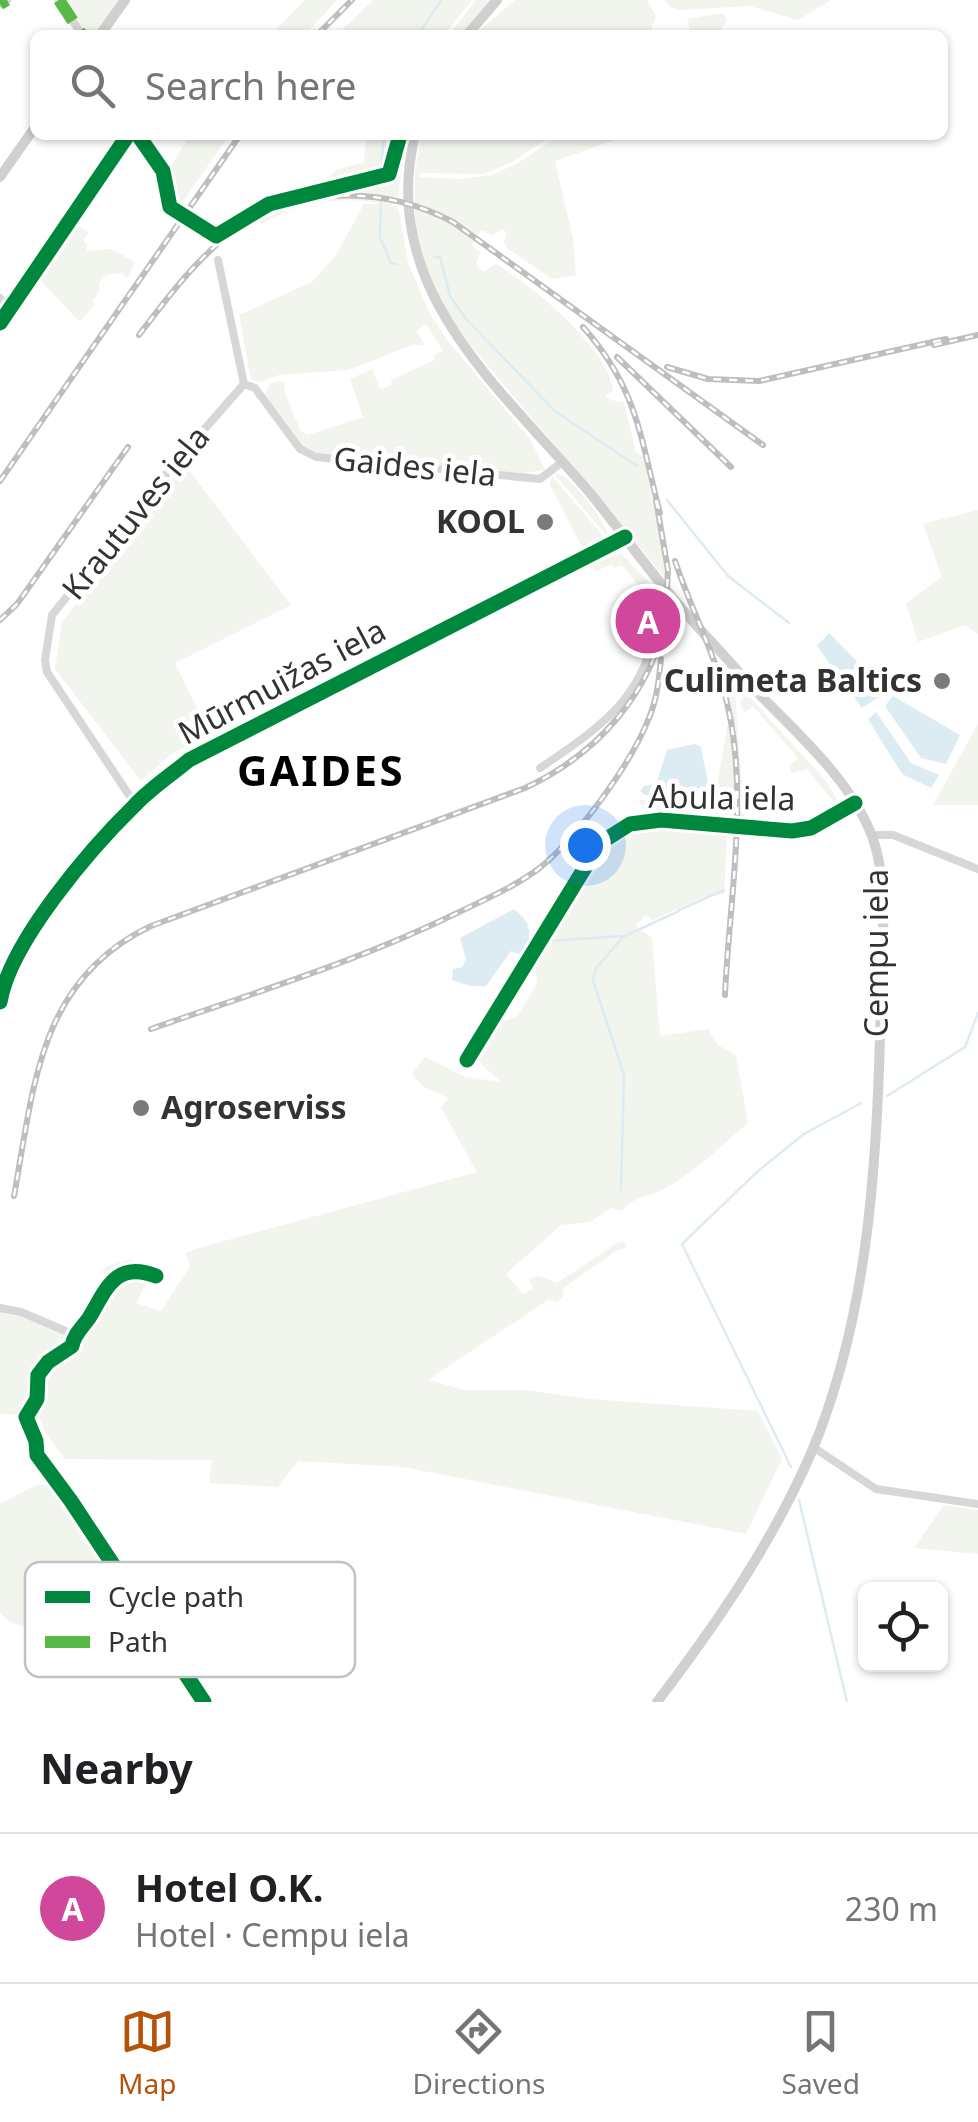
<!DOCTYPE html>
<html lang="en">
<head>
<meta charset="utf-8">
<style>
	body { margin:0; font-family:"Noto Sans",sans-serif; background:#f2f2f2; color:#202124 }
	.controls { position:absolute; right:30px; bottom:30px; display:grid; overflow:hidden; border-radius:15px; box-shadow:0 2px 8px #0004 }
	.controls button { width:90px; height:90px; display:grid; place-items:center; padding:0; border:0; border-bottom:2px solid #e0e0e0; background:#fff; color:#202124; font:50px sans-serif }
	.you { position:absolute; left:585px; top:845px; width:35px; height:35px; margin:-25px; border:8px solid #fff; border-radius:50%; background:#1a73e8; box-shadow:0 0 0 15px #1a73e833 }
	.badge { display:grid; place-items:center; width:65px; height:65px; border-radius:50%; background:#b45309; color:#fff; font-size:32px; font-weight:700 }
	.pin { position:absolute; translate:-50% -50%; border:5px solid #fff; box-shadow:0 2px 10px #0006 }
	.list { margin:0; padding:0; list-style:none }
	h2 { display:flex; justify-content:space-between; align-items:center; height:130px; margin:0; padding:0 40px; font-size:42px }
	h2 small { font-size:32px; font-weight:400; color:#757577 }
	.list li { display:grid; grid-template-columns:65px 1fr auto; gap:30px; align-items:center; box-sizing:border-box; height:150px; padding:0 40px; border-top:2px solid #e0e0e0 }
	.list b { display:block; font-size:38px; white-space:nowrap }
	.list p { margin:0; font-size:32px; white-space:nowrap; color:#757577 }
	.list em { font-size:32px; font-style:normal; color:#757577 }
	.icon { flex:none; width:55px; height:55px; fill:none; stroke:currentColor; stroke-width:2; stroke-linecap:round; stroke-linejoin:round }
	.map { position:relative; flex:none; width:978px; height:1702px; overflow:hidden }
	.search { position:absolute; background:#fff; box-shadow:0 2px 8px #0004; left:30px; right:30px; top:30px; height:110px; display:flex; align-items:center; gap:25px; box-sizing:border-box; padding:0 35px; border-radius:15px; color:#757577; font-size:38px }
	.sheet { height:280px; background:#fff }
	nav { display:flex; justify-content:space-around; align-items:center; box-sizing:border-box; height:140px; border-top:2px solid #e0e0e0; background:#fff; font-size:28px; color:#757577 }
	nav a { display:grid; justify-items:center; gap:5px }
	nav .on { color:#b45309 }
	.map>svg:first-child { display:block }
	.green { fill:#f1f5ed }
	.water { fill:#ddebf3 }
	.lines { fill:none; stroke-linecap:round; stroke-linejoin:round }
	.stream { stroke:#ddebf3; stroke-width:2.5 }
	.street { stroke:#d7d7d7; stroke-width:8 }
	.secondary { stroke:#d0d0d0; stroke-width:10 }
	.rail-casing { stroke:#bebebe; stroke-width:6 }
	.rail { stroke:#fff; stroke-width:2.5; stroke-dasharray:8; stroke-linecap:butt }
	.quiet { stroke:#58b947; stroke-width:12; stroke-dasharray:25 12; stroke-linecap:butt }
	.cycleway-casing { stroke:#fff; stroke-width:21 }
	.cycleway { stroke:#00873e; stroke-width:15 }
	.poi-dot { fill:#7a7a7a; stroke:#fff; stroke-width:4 }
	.labels { text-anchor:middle; stroke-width:10; stroke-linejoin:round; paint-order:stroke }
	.street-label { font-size:32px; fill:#333; stroke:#fff }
	.poi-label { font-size:32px; font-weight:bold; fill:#333; stroke:#fff; text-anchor:end }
	.district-label { font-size:42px; font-weight:bold; letter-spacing:2.5px; fill:#000; stroke:#fff }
	.key { fill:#fff; stroke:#c2c2c2; stroke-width:2.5 }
	.key-label { font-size:28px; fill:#333 }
</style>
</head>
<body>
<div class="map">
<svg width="978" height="1702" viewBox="0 0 978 1702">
	<rect width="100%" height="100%" fill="#fff"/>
	<g class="green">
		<path d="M63,0H120L96,35H85Z"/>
		<path d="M305,0H337L305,35H271Z"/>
		<path d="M373,0H472L444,35H337Z"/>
		<path d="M476,0H493L460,35H449Z"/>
		<path d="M515,0H647L656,16L649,35H474Z"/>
		<path d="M664,0H831L798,20L750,6L681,10L670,7Z"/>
		<path d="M722,13L727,19L718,35H691L687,19Z"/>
		<path d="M190,135H229L177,210L171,205L170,168Z"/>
		<path d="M366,135H398L387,172L325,187C329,167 347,167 364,163Z"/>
		<path d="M402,135H406L398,198L364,193L327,195L326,191L396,176V170L393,169Z"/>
		<path d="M421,135H553L512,162L484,174L420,173V177L459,179L492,175L518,163L560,135H629L555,161L573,239L576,275L552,279L507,248L504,242L507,233L503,229L492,235L482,230L478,235L443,214L415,203V172Z"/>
		<path d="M355,196L398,202L390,205L397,206L399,211L408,263L429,312L447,340L530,439L545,470L522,473L319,454L303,447L264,397L270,384L279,381L285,383L284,390L300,430L308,435L363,417L350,379L372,369L380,389L392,385L391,380L435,360L434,355L443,351L426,324L417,331L425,345H412L348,370L279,375L260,382L251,380L239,315L312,282L336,255L364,204H385C344,195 297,202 261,224L258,220L305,202Z"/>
		<path d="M415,207L446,220L475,240L471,245L480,252L476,264L483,272L496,264C530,283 611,351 613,391L606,395L609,400L624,402L636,453L643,456L664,552L666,579L453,324C433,288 414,249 415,207Z"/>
		<path d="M76,224L89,233L83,240L87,244V251L111,249L135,262L127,278L121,273L106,275L99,283L100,291L92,301L95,304L80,322L38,278Z"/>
		<path d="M185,465L291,605L175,663L210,735L171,754L141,781L55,669L62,622Z"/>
		<path d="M559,474C573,479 607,523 608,537L555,475Z"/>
		<path d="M552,476L604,537L602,539L583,549L550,485Z"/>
		<path d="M978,510V634L965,625L918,642L906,603L942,577L923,524Z"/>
		<path d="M621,553L650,584L646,589L640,587L622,565L614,568L611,564L597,571L590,565Z"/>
		<path d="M716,659L734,680L745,823L738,825C742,767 733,714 716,659Z"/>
		<path d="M746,693L826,781L841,806C812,822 792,827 760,825C784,823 817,821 833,801L807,769L791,773L790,766L798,758L753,706L744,713L740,702Z"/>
		<path d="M729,717L735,785V824L645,814L639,800L714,803Z"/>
		<path d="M978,724V805H933L974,731Z"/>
		<path d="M680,827L727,835L724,894L701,898L653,920L646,915L635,926L652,938L660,1036L708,1029L718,1045L736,1055L748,1123C722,1145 695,1172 664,1189C648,1197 634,1196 622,1211L611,1208L590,1222L561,1225L506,1274L523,1294L533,1289L529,1279L539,1276L557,1283L619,1242H625L627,1247L616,1251L562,1289L564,1294L558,1302L548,1300L428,1380L464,1390H526L589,1399L758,1411L782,1459L746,1534L403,1467L298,1461L278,1487L209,1483L212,1460L65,1459L45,1432L38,1415L0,1414V1309L77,1333L102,1282L105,1267L132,1259L147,1282L136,1303L161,1311L190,1266L186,1253L195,1249L477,1172L441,1108L448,1098L424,1087L412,1074L425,1057L465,1077L501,1082L478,1061L470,1046L485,1023L495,1025L517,1016L537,984L535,955L601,846L620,831Z"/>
		<path d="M36,1485H55L116,1583L118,1594L129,1609L119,1625H52L47,1635L10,1622L0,1613V1504Z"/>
		<path d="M944,1505L978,1510V1554L914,1548Z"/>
	</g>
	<g class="water">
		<path d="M829,633L882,687L883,694L862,708L817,646Z"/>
		<path d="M893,696L960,735L946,764L921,758L885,706Z"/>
		<path d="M876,712L911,763L939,775L931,788L902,774L868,719Z"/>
		<path d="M695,744L701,747L702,753L712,801L645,795L640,791L644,786L656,784L667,750Z"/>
		<path d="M514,909C533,924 533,934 522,955L511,951L486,986H470L452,980L453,969L462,967L466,959L460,938Z"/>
	</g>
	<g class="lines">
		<g class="stream">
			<path d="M418,35L441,0"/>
			<path d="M381,172L384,135"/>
			<path d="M381,199L380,237L391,263L396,264"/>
			<path d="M434,257H440L450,296L466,319L556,412L637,466"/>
			<path d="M667,500L728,576L789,623"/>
			<path d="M679,910L724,890"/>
			<path d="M625,936L679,911"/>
			<path d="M546,941L624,936L596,968L593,980L624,1075L621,1190"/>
			<path d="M887,1096L965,1047L978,1013"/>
			<path d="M791,1467L682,1244L757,1172L804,1134L861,1103"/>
			<path d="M799,1500L847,1702"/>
		</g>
		<g class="street">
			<path d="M59,0L82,35"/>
			<path d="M0,4L7,0"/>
			<path d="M138,135L163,171"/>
			<path d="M218,260L244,384L255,388L300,449L316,457L540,479L561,463"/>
			<path d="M0,298L9,310"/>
			<path d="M0,323L128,135"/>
			<path d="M540,768C604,725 647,696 659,614L647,596L661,584"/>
			<path d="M135,804L47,672L45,660L52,615L180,457L244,384"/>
			<path d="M871,835H893L978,869"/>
			<path d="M156,1276C115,1260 106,1290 89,1318C82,1328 74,1334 72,1346L48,1362L38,1375L37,1399L26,1417L36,1441L37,1455L71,1501L204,1702"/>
			<path d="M0,1308L21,1312L68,1332L73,1337"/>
			<path d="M813,1447L876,1489L978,1504"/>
		</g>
		<g class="secondary">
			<path d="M100,35L125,0"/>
			<path d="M467,35L497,0"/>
			<path d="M415,135C378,286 495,383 584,486C610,516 633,550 659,581C685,615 716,646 744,678C788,726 848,774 872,836C880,858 882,881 884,903C877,1085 884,1279 812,1451C773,1542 717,1623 657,1702"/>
			<path d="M0,177L35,127"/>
			<path d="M0,1002C10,942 91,848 135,805C151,788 171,775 189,760L625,537"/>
			<path d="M467,1060L600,843L630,824L661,820L792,831L811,828L855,803"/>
		</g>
		<defs>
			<g id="rail">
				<path d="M317,35L352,0"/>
				<path d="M583,327C638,389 640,437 660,513"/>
				<path d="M139,335C165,301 193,263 226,237C292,185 381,184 453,222L763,445"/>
				<path d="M934,345L978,335"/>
				<path d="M617,357L731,467"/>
				<path d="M667,367L708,379L759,381L946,339"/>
				<path d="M0,481L240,135"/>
				<path d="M656,500L668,570L665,624"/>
				<path d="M675,561C692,612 718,659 729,712C748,802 729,903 725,995"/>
				<path d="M0,620L17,604L128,447"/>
				<path d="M151,1029C253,993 359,961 457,913C484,900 512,888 537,870C576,840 631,764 649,718C657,699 659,679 661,659"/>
				<path d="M14,1196C34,1087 38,980 151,926L525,788C598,754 653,692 667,612"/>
			</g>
		</defs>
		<use href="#rail" class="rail-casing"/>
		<use href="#rail" class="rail"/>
		<g class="quiet">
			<path d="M59,0L82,35"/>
			<path d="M0,4L7,0"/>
		</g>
		<defs>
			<g id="cycleway">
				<path d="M138,135L163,171L170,207L216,236L269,204L389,174L400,135"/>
				<path d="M0,323L128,135"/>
				<path d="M0,1002C10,942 91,848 135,805C151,788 171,775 189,760L625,537"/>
				<path d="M467,1060L600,843L630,824L661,820L792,831L811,828L855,803"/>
				<path d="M156,1276C115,1260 106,1290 89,1318C82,1328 74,1334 72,1346L48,1362L38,1375L37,1399L26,1417L36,1441L37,1455L71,1501L204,1702"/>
			</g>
		</defs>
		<use href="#cycleway" class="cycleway-casing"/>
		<use href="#cycleway" class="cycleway"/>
	</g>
	<g class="poi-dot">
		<circle cx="545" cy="522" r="10"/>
		<circle cx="942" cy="681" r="10"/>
		<circle cx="141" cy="1108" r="10"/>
	</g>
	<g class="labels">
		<g class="street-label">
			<text transform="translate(415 467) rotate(6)" y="11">Gaides iela</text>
			<text transform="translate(136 513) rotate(-51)" y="11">Krautuves iela</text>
			<text transform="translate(282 682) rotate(-28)" y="11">Mūrmuižas iela</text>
			<text transform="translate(722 798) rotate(1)" y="11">Abula iela</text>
			<text transform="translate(877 953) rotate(-90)" y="11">Cempu iela</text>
		</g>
		<g class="poi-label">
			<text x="525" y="533">KOOL</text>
			<text x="922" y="692">Culimeta Baltics</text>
			<text x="161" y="1119" text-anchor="start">Agroserviss</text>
		</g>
		<g class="district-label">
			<text x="321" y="786">GAIDES</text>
		</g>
	</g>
	<rect x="25" y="1562" width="330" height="115" rx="15" class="key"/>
	<rect x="45" y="1591" width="45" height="12" fill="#00873e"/>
	<rect x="45" y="1636" width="45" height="12" fill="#58b947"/>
	<g class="key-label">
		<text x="108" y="1607">Cycle path</text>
		<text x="108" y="1652">Path</text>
	</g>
</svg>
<div class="controls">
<button><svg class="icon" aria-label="locate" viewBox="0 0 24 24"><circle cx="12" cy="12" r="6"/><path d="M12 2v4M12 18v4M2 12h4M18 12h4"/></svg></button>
</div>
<div class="you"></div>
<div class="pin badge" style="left:648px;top:621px;background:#d1479c">A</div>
<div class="search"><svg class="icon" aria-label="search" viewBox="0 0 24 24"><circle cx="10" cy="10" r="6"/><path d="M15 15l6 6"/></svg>Search here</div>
</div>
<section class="sheet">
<h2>Nearby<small></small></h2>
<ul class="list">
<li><span class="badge" style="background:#d1479c">A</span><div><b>Hotel O.K.</b><p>Hotel · Cempu iela</p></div><em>230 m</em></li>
</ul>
</section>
<nav>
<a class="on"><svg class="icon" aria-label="map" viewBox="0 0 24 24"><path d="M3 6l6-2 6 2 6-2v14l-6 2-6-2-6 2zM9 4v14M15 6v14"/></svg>Map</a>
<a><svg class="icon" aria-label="directions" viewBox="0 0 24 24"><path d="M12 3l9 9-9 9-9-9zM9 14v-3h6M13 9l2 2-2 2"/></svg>Directions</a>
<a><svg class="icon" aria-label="saved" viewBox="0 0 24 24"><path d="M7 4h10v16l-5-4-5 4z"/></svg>Saved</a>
</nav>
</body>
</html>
